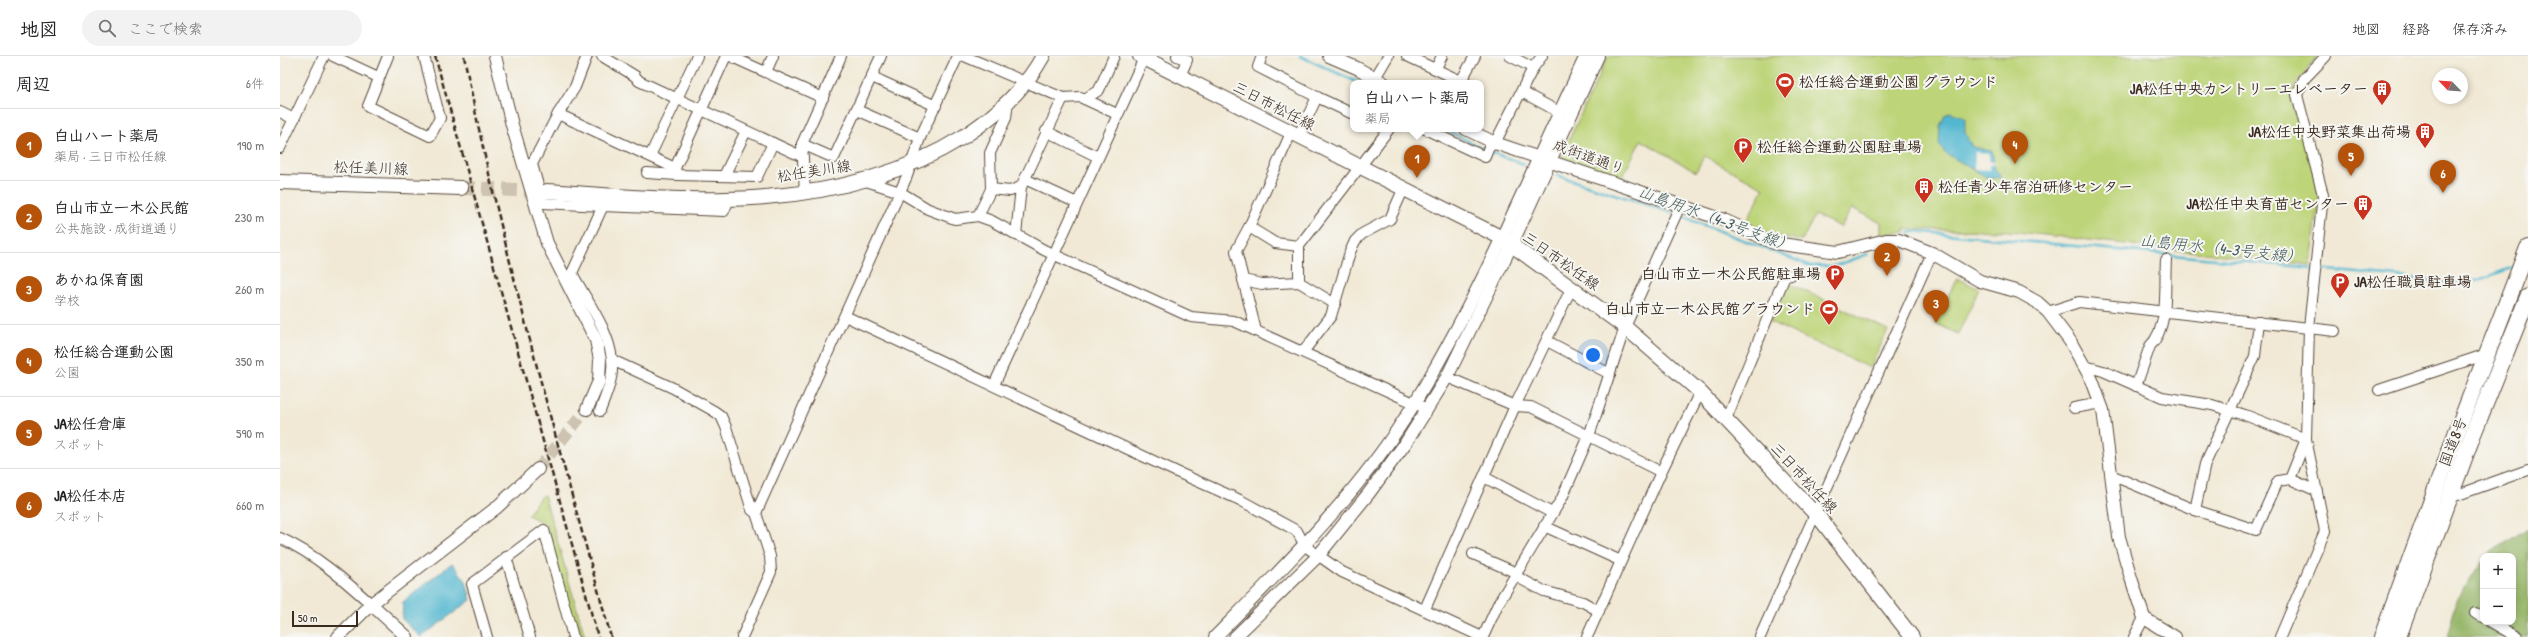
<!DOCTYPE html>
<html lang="ja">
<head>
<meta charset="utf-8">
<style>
	body { margin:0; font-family:"Patrick Hand","Klee One",sans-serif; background:#f2f2f2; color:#202124 }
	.controls { position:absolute; right:12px; bottom:12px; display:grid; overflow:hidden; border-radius:8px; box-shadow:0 2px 6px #0003 }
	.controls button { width:36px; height:36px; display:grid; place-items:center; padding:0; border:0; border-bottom:1px solid #e0e0e0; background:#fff; color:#202124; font:20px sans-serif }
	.compass { position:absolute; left:2152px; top:12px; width:36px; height:36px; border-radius:50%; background:#fff; box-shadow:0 2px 6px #0003; rotate:295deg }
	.scale { position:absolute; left:12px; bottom:10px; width:66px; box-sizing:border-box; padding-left:4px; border:2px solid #3b2a1e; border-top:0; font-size:11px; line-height:14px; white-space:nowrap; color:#3b2a1e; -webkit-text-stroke:3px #f6f6f2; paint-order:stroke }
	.you { position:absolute; left:1313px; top:299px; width:14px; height:14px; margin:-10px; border:3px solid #fff; border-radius:50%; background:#1a73e8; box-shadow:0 0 0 6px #1a73e833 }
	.badge { display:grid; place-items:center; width:26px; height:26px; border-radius:50%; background:#b45309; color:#fff; font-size:13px; font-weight:700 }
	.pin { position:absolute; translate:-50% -33px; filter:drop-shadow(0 1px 2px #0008) }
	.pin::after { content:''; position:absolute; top:21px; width:14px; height:12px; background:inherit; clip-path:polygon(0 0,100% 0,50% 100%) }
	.popup { position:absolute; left:1070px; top:24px; width:134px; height:52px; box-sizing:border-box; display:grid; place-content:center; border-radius:8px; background:#fff; filter:drop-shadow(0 1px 3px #0005); font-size:13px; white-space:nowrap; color:#757577 }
	.popup b { font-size:15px; color:#202124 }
	.popup::after { content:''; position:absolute; left:50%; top:100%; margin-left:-8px; border:8px solid transparent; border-top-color:#fff }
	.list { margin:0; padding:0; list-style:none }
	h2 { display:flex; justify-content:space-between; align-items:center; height:52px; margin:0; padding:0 16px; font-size:17px }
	h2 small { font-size:13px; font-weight:400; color:#757577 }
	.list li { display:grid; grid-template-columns:26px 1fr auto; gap:12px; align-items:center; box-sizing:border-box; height:72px; padding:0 16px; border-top:1px solid #e0e0e0 }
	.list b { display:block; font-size:15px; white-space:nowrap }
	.list p { margin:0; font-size:13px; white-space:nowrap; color:#757577 }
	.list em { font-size:13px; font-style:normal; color:#757577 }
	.icon { flex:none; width:22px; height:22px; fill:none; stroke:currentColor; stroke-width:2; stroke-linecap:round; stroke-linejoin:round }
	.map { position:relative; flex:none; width:2248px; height:581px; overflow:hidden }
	header { display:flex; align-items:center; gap:24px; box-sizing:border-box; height:56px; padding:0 20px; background:#fff; border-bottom:1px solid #e0e0e0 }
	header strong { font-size:19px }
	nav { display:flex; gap:22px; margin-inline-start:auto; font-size:14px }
	.search { width:280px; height:36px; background:#f2f2f2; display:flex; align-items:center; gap:10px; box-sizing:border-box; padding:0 14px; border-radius:22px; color:#757577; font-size:15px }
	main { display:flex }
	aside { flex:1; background:#fff }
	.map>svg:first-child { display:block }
	.green { fill:#bdd478; stroke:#7c7f4b }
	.forest { fill:#96b668; stroke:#687043 }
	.water { fill:#52b7d0; stroke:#467077 }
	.pier { fill:#f1e9d5 }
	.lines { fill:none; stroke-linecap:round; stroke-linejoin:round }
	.stream { stroke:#52b7d0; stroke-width:2.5 }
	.tertiary-tunnel { stroke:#cdc3b0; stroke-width:12; stroke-dasharray:12 6; stroke-linecap:butt }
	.secondary-tunnel { stroke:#cdc3b0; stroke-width:14; stroke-dasharray:14 7; stroke-linecap:butt }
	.minor-casing { stroke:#564739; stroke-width:12 }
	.tertiary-casing { stroke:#564739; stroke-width:14 }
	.secondary-casing { stroke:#564739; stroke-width:16 }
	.trunk-casing { stroke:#564739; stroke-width:18 }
	.minor { stroke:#fff; stroke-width:10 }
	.tertiary { stroke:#fff; stroke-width:12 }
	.secondary { stroke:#fff; stroke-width:14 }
	.trunk { stroke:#fff; stroke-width:16 }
	.rail { stroke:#3b2a1e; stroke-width:2.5; stroke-dasharray:6 3; stroke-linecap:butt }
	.labels { text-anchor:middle; stroke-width:4; stroke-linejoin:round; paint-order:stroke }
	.poi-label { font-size:15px; font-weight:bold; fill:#3b2a1e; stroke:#f6f6f2; text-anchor:end }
	.street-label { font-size:15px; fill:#3b2a1e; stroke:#f6f6f2 }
	.water-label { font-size:16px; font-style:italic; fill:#435b5c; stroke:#f6f6f2 }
</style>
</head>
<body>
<header>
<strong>地図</strong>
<div class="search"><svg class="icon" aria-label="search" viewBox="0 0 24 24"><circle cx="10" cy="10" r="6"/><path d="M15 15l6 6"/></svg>ここで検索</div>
<nav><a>地図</a><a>経路</a><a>保存済み</a></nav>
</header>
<main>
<aside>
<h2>周辺<small>6件</small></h2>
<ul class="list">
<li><span class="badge">1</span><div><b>白山ハート薬局</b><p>薬局 · 三日市松任線</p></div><em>190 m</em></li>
<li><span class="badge">2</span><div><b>白山市立一木公民館</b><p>公共施設 · 成街道通り</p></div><em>230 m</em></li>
<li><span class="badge">3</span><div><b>あかね保育園</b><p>学校</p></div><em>260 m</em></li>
<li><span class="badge">4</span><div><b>松任総合運動公園</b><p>公園</p></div><em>350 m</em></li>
<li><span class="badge">5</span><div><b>JA松任倉庫</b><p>スポット</p></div><em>590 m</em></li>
<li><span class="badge">6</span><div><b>JA松任本店</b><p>スポット</p></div><em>660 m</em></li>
</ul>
</aside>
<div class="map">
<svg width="2248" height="581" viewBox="0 0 2248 581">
	<rect width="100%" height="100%" fill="#f6f6f2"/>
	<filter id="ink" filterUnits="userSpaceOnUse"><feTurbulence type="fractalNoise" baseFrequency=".025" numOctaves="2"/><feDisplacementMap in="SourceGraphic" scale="8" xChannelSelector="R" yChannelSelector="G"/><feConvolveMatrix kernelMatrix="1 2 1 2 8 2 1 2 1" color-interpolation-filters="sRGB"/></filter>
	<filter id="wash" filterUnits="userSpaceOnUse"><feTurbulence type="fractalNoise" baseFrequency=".012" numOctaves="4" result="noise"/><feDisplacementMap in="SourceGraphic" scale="16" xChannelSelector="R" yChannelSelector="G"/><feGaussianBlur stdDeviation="0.9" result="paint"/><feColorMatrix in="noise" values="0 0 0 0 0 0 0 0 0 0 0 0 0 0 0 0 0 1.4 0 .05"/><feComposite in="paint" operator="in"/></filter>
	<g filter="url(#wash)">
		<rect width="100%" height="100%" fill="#f1e9d5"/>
		<g class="green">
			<path d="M1328,0H2037L2014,31L2013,50L2038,129L2039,141L2031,209L1729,175L1625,173L1626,176L1601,178V167L1572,152L1561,171L1535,159L1522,185L1487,177L1466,166L1484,132L1424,100L1416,116L1361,84L1341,123L1281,101Z"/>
			<path d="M1677,222L1699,233L1678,278L1655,267Z"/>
			<path d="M1508,227L1608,274L1590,312L1490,266Z"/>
			<path d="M264,439L305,581H296L266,468L248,459L260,441Z"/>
		</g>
		<path class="forest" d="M2248,472V581H2243L2228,573L2224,581H2167L2177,544L2203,504V566H2233V500H2205Z"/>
		<g class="water">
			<path d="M1671,56L1685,62V76L1692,91L1712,94L1715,113L1721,122H1708L1665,97L1659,88L1660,70L1665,59Z"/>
			<path d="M172,507L186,525L191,544L141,581L122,563L123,546Z"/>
		</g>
		<path class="pier" d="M1695,96L1709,97V106H1716V108L1709,109V114L1694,113Z"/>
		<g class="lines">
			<g class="stream">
				<path d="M1020,0L1079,27"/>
				<path d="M1164,73L1206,94"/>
				<path d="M1210,96L1244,108"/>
				<path d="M1276,119L1393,157"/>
				<path d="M1398,159L1531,210H1555L1588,198"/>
				<path d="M1629,177L1633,175L2032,212"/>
				<path d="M2037,213L2187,228L2234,211"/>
			</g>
		</g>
	</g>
	<g filter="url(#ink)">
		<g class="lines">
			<path class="tertiary-tunnel" d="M258,413L307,353"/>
			<path class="secondary-tunnel" d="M181,132L264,135"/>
			<defs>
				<g id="minor">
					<path d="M53,0L98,21"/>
					<path d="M108,0L88,50L150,80L160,62L144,0"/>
					<path d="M307,0L295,31L278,58L252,108L263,147L323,150"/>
					<path d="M322,0L355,20L359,25L523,101"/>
					<path d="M446,0L395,112L397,119L477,121L493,87"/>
					<path d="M450,0L543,42"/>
					<path d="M684,0L783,42L800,41L837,58"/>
					<path d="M897,0L907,4L900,20"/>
					<path d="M982,0L978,11L1037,41"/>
					<path d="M1127,0L1181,25L1195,0"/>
					<path d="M1230,0L1253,12"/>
					<path d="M1156,12L1162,0"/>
					<path d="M486,16L493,0"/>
					<path d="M592,21L656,50"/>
					<path d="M1095,22L1108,0"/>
					<path d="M1242,36L1279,56"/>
					<path d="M805,43L819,34L834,0"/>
					<path d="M577,54L640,82"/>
					<path d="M0,56L14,63"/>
					<path d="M278,58L395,112"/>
					<path d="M1145,73L1205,101L1209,91L1215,87L1253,12L1262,0"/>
					<path d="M766,75L818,101"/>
					<path d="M1018,81L1037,41L1073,58"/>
					<path d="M522,88L554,102L601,0"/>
					<path d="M0,92L44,0"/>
					<path d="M370,100L417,0"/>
					<path d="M367,117L397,119"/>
					<path d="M444,120L466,75"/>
					<path d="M745,123L797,147"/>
					<path d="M583,124L620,136L648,153L675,163L698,160L712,165L764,194L911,261L954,265L1147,353"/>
					<path d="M711,133L730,135L741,131L783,42"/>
					<path d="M525,136L522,88L561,0"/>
					<path d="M698,160L711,133L710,97L726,62L728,45"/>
					<path d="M969,171L995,187L1019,190"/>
					<path d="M736,179L741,131"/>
					<path d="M963,224L982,228L1019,226L1055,248"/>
					<path d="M1019,226V190L1109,73"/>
					<path d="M1768,256L1799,246L2055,275"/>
					<path d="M565,260L899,417L960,444L1017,475L1025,490L1062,516L1202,581"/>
					<path d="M976,275L956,195L969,171L1011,77"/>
					<path d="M1267,285L1330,318"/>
					<path d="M1023,296L1051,260L1070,196L1075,185L1082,178L1110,163L1123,134"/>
					<path d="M332,304L393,332L434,355L441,360L446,371L472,454L476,457L490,500L491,516L462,581"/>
					<path d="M1805,310L1823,315L1882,341L1932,349L1965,359L2026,383L2010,423L1998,425L1976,474L1915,454"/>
					<path d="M1167,321L1235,350L1251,351L1381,416"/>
					<path d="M714,329L864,2"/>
					<path d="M1856,330L1870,290C1890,270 1884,230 1886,204"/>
					<path d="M2099,334L2207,298"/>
					<path d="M1794,352L1821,347"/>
					<path d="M320,355C326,339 334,322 332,304C329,273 306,244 292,217L323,150L444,155L449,143"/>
					<path d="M1446,363L1505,220L1511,219"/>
					<path d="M1831,419L1915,454L1925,408L1975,300L1979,266"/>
					<path d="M1204,421L1272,457"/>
					<path d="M2010,423L2037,435"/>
					<path d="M2169,442L2248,414"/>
					<path d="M476,457L627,120L640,82L678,0"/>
					<path d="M1264,470L1341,505"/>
					<path d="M0,482C35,498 63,523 91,548"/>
					<path d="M1193,498L1237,517"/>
					<path d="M226,501L250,581"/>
					<path d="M1235,520L1264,535L1303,546L1319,555"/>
					<path d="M1145,553L1235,350L1291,233"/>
					<path d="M2195,557L2203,561"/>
					<path d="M2211,566L2237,581"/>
					<path d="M207,581L192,528L264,474L293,581"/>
					<path d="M1203,581L1218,548L1282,442L1309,380L1345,271L1400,150"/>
					<path d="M1307,581L1381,416L1420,336"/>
					<path d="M1480,581L1652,197"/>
					<path d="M1854,581L1864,562"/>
					<path d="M2000,581L2045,475L2026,383L2029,272L2043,139L2017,39L2024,23L2046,0"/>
				</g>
				<g id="tertiary">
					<path d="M215,0L232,69L267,187L316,284L320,304L319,325L307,353"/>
					<path d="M1049,0L1077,12L1104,27"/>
					<path d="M1186,73L1215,87L1444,164L1494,187L1558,196L1606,184H1619L1652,197L1700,225L1739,236L1757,246L1768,256L1790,285L1812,324L1823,354L1839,481L1851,522L1864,562L1895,581"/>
					<path d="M91,548L127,581"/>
					<path d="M58,581L91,548L216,452L258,413"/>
					<path d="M935,581C1007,508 1080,436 1134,348C1202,237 1250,117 1306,0"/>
					<path d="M955,581L1038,500L1089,437L1127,385L1167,321L1231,190L1318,0"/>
				</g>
				<g id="secondary">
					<path d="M860,0L1222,182L1345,271L1420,336L1541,464L1632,581"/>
					<path d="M0,126L181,132"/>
					<path d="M267,135C406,146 559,159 683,81C714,61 745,33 763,0"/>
				</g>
				<g id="trunk">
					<path d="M2102,581L2176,378L2248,192"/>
					<path d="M2118,581L2193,378L2248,241"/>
				</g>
			</defs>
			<use href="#minor" class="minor-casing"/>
			<use href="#tertiary" class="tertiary-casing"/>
			<use href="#secondary" class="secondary-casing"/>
			<use href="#trunk" class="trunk-casing"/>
			<use href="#minor" class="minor"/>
			<use href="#tertiary" class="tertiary"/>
			<use href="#secondary" class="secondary"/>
			<use href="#trunk" class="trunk"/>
			<g class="rail">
				<path d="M155,0L318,581"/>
				<path d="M184,0C222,196 278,388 331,581"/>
			</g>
		</g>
	</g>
	<defs>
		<symbol id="stadium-pin" viewBox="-11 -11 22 30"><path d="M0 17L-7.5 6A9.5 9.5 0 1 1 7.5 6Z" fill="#c8321e" stroke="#f6f6f2"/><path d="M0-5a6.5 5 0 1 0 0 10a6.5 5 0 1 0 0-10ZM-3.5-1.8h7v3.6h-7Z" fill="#fff"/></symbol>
		<symbol id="building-pin" viewBox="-11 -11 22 30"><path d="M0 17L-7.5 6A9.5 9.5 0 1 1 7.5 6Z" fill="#c8321e" stroke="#f6f6f2"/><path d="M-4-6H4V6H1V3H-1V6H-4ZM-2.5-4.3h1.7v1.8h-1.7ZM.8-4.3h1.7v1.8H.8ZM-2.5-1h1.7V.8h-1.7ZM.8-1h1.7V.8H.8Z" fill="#fff"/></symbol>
		<symbol id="parking-pin" viewBox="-11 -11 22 30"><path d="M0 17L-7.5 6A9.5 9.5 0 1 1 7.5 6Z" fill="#c8321e" stroke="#f6f6f2"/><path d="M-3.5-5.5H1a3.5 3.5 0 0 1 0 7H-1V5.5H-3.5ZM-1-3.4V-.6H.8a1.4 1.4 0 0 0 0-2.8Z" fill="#fff"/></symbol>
	</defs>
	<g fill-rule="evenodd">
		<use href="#stadium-pin" x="1494" y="15" width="22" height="30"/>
		<use href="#building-pin" x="2091" y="22" width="22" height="30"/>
		<use href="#building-pin" x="2134" y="65" width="22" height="30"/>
		<use href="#parking-pin" x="1452" y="80" width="22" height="30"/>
		<use href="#building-pin" x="1633" y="120" width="22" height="30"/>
		<use href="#building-pin" x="2072" y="137" width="22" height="30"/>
		<use href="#parking-pin" x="1544" y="207" width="22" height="30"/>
		<use href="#parking-pin" x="2049" y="215" width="22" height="30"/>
		<use href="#stadium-pin" x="1538" y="242" width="22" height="30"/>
	</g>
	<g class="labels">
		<g class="poi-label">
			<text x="1519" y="31" text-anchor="start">松任総合運動公園 グラウンド</text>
			<text x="2088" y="38">JA松任中央カントリーエレベーター</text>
			<text x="2131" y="81">JA松任中央野菜集出荷場</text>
			<text x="1477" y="96" text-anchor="start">松任総合運動公園駐車場</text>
			<text x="1658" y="136" text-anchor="start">松任青少年宿泊研修センター</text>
			<text x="2069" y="153">JA松任中央育苗センター</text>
			<text x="1541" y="223">白山市立一木公民館駐車場</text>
			<text x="2074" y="231" text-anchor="start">JA松任職員駐車場</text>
			<text x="1535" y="258">白山市立一木公民館グラウンド</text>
		</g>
		<g class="street-label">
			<text transform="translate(994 50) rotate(27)" y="5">三日市松任線</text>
			<text transform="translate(1309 101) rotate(20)" y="5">成街道通り</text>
			<text transform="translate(91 112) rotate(2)" y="5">松任美川線</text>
			<text transform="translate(534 115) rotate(-9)" y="5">松任美川線</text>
			<text transform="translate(1281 205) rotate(35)" y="5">三日市松任線</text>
			<text transform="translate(2173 386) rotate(-69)" y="5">国道8号</text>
			<text transform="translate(1524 422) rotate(47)" y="5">三日市松任線</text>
		</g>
		<g class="water-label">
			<text transform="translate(1436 162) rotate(20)" y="6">山島用水（4-3号支線）</text>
			<text transform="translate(1941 192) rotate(6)" y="6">山島用水（4-3号支線）</text>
		</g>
	</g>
</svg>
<div class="controls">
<button>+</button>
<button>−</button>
</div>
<svg class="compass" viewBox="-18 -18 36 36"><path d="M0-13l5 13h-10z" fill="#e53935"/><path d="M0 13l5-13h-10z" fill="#757577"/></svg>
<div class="scale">50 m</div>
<div class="you"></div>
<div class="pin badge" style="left:1137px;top:122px">1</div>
<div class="popup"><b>白山ハート薬局</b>薬局</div>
<div class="pin badge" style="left:1607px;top:220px">2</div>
<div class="pin badge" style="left:1656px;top:267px">3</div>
<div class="pin badge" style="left:1735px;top:108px">4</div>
<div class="pin badge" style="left:2071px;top:120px">5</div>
<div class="pin badge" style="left:2163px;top:137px">6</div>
</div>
</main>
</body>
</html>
